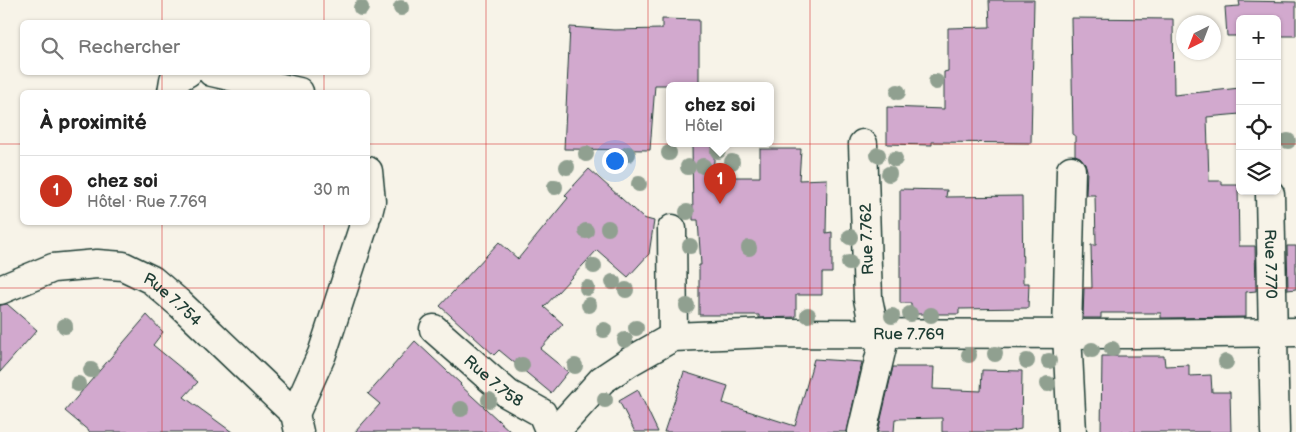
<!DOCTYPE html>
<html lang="fr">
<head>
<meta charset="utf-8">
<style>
	body { margin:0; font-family:"Balsamiq Sans",sans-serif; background:#f6f6f6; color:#222 }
	.controls { position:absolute; right:15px; top:15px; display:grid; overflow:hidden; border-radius:8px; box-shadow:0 1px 4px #0004 }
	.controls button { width:45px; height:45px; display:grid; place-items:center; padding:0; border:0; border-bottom:1px solid #e0e0e0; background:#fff; color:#222; font:25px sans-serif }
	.compass { position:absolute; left:1176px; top:15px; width:45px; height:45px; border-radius:50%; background:#fff; box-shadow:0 1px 4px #0004; rotate:222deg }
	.you { position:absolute; left:614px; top:160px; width:18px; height:18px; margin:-12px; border:4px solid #fff; border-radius:50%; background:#1a73e8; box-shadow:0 0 0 8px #1a73e833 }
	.badge { display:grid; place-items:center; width:32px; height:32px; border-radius:50%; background:#c8321e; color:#fff; font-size:16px; font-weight:700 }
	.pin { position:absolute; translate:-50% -41px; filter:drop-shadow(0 1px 2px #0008) }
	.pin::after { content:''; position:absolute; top:26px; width:18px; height:15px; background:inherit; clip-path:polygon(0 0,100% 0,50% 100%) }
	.popup { position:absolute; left:666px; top:82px; width:108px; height:65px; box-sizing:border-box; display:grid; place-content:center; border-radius:8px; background:#fff; filter:drop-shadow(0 1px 4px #0005); font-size:16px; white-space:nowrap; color:#767676 }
	.popup b { font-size:19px; color:#222 }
	.popup::after { content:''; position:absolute; left:50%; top:100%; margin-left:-10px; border:10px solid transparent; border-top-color:#fff }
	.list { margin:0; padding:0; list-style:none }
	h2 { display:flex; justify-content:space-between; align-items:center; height:65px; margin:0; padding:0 20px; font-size:21px }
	h2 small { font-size:16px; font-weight:400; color:#767676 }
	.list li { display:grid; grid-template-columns:32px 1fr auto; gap:15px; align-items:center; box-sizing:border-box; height:70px; padding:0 20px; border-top:1px solid #e0e0e0 }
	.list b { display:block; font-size:19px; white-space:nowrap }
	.list p { margin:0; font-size:16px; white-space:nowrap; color:#767676 }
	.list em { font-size:16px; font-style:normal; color:#767676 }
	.icon { flex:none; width:28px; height:28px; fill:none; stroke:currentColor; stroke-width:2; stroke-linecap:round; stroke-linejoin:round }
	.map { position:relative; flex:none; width:1296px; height:432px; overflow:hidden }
	.search { position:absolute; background:#fff; box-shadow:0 1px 4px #0004; left:20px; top:20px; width:350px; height:55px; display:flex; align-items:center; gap:12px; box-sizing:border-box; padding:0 18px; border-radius:8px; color:#767676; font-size:19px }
	.panel { position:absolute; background:#fff; box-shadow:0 1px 4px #0004; left:20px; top:90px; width:350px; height:135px; border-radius:8px }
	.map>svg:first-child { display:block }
	.building { fill:#d2a9ce; stroke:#1f3d34 }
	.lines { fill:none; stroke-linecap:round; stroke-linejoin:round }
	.minor-casing { stroke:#1f3d34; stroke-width:31 }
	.minor { stroke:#f7f3e8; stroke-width:28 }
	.tree { fill:#90a090 }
	.grid { fill:none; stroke:#d62828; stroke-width:1; stroke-opacity:0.55 }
	.labels { text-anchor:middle; stroke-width:4.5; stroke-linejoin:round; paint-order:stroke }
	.street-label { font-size:16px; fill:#1f3d34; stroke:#f7f3e8 }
</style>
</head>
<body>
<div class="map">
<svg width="1296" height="432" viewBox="0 0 1296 432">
	<rect width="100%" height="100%" fill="#f7f3e8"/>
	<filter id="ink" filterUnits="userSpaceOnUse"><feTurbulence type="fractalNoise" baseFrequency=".02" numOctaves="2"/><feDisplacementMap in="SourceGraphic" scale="10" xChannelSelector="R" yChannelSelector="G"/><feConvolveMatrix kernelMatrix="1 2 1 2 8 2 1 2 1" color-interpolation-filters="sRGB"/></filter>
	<g filter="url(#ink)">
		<g class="building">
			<path d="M989,0H1034L1031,143L932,142V145L887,144V107L944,109V72L948,71V28L990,27Z"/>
			<path d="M1239,1L1296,2V36H1277V19H1240V36H1227L1225,7L1240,6Z"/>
			<path d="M1071,18L1173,19L1174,95L1240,88V114L1207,117L1209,181H1222V185H1238L1239,246H1255L1256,291L1246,292V317L1161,318V313H1101V318H1083L1084,288H1092L1091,245H1096L1095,195H1086L1087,170L1085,163L1080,157L1075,155V135H1073Z"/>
			<path d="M662,19L699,20V85H655L650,150L564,149L570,27L614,30L662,29Z"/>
			<path d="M692,143H715L713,177H760V149H801L799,180L827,179L826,233L832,232V273H822V295H796V317L759,318V315H699V265H701L698,220H693Z"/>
			<path d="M589,169L643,218L654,221L649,254L628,277L597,250L544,307L563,324L540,349L568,372L551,393L499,350L494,355L440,306L499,242L518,259L568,198L565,195Z"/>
			<path d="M900,189L947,190L946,197L1022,196L1023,283H1029L1028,308L959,309V314H911V303H900Z"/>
			<path d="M1287,246H1296V289L1288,290Z"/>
			<path d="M7,304L37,330L0,372V305Z"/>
			<path d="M147,315L163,332L153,345L198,382L184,397L232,432H90L65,411Z"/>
			<path d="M415,341L461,384L460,385L511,432H355L380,404L368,394Z"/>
			<path d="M1102,356H1164L1165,366L1189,365V376L1211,375L1212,392H1230L1231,432H1101Z"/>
			<path d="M814,359L862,362L847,432H664L684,372L728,386L723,403L795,426Z"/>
			<path d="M893,367H934L933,389L981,391L982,370L1022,371L1021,429L1006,432H942V418L895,419L894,432H878Z"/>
			<path d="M638,390L658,432H635L619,401Z"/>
		</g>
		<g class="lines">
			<defs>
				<g id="minor">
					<path d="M212,72L299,92"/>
					<path d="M172,92L174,80L188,72"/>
					<path d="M1071,170L1067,334L1072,432"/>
					<path d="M368,171L371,201L368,213"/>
					<path id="s1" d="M1270,194L1275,432"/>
					<path d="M672,229L673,337"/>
					<path id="s2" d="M0,290L53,268L97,264L123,266L152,280L180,304L295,414L299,432"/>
					<path id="s3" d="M434,329L508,394L542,413L550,432"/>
					<path d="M295,414L322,354L365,222"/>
					<path id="s4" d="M555,432L602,380L629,362L673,337L770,333L1134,334L1296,332"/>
					<path d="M862,432L882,347L875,334L868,299L863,144"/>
				</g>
			</defs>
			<use href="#minor" class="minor-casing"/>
			<use href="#minor" class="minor"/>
		</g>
		<g class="tree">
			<circle cx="361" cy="8" r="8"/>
			<circle cx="401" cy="8" r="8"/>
			<circle cx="936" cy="82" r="8"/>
			<circle cx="898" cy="92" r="8"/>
			<circle cx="1288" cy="141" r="8"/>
			<circle cx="718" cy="151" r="8"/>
			<circle cx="669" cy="153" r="8"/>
			<circle cx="586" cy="154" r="8"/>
			<circle cx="628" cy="154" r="8"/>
			<circle cx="878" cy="155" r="8"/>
			<circle cx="895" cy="159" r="8"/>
			<circle cx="732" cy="162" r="8"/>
			<circle cx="703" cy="166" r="8"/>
			<circle cx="567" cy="167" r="8"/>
			<circle cx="688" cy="167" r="8"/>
			<circle cx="889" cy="174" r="8"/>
			<circle cx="639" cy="184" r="8"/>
			<circle cx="555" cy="187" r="8"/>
			<circle cx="687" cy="212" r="8"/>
			<circle cx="608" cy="228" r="8"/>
			<circle cx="586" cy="231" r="8"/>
			<circle cx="850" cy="237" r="8"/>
			<circle cx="690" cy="246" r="8"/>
			<circle cx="749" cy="248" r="8"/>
			<circle cx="849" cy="263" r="8"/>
			<circle cx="594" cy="266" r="8"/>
			<circle cx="613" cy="282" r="8"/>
			<circle cx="587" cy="288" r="8"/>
			<circle cx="626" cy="290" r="8"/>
			<circle cx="589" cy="305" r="8"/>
			<circle cx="687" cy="306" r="8"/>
			<circle cx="910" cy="314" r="8"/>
			<circle cx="808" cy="315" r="8"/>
			<circle cx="931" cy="315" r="8"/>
			<circle cx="892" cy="316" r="8"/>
			<circle cx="65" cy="326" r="8"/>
			<circle cx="636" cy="328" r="8"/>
			<circle cx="604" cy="330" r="8"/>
			<circle cx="625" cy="340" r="8"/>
			<circle cx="1112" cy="349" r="8"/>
			<circle cx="1092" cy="350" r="8"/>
			<circle cx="995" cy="354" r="8"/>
			<circle cx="969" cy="355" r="8"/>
			<circle cx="1027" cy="361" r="8"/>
			<circle cx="1049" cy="361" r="8"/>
			<circle cx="1226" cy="362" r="8"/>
			<circle cx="522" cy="365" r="8"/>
			<circle cx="575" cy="366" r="8"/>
			<circle cx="91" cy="370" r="8"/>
			<circle cx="78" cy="384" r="8"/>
			<circle cx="1048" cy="384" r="8"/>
			<circle cx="489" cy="400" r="8"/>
			<circle cx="605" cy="400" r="8"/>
			<circle cx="461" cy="409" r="8"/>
		</g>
	</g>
	<path class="grid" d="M162,0V22M324,0V22M486,0V432M648,0V432M810,0V432M972,0V432M1134,0V432M162,72V92M324,72V92M0,144H22M368,144H1240M1277,144H1296M162,222V432M324,222V432M0,288H1296"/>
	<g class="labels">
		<g class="street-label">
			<text transform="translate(866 239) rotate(-92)" y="6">Rue 7.762</text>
			<text dy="6" stroke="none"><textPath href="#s1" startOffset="70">Rue 7.770</textPath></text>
			<text dy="6" stroke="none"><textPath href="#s2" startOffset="188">Rue 7.754</textPath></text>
			<text dy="6" stroke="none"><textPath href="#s4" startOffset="389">Rue 7.769</textPath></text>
			<text dy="6" stroke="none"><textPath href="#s3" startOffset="79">Rue 7.758</textPath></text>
		</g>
	</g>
</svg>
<div class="controls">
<button>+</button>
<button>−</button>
<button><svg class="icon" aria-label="locate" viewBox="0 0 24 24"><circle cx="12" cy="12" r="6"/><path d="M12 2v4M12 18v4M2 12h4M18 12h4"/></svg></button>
<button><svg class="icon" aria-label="layers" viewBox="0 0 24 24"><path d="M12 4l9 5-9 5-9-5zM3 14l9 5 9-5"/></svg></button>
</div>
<svg class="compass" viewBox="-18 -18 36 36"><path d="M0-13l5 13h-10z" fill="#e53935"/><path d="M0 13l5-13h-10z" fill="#767676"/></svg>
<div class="you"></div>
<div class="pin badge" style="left:720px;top:204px">1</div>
<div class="popup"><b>chez soi</b>Hôtel</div>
<div class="search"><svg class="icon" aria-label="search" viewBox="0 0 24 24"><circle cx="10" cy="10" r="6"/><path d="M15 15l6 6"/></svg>Rechercher</div>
<section class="panel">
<h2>À proximité<small></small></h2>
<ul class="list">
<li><span class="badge">1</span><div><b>chez soi</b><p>Hôtel · Rue 7.769</p></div><em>30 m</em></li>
</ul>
</section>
</div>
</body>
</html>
